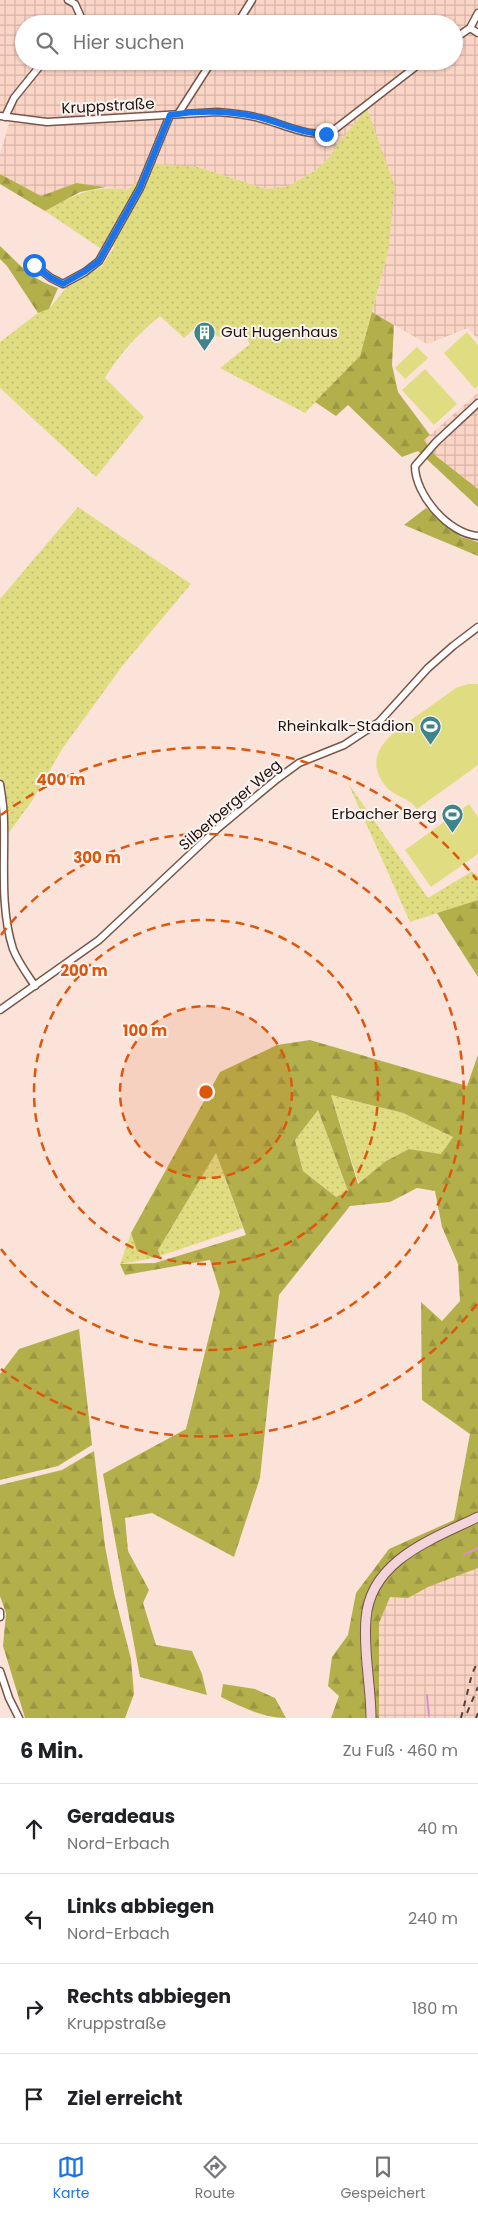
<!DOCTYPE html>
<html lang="de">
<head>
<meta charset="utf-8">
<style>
	body { margin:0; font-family:Poppins,sans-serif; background:#f6f6f6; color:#202124 }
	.stop { position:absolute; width:15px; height:15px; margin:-11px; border:4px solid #1a73e8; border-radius:50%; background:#fff }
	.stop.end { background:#1a73e8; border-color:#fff; box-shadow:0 1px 5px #0008 }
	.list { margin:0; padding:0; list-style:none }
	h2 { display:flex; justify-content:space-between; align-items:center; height:65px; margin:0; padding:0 20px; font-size:21px }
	h2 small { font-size:16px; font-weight:400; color:#757577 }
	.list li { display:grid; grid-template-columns:32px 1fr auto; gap:15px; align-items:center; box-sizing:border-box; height:90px; padding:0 20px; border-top:1px solid #e0e0e0 }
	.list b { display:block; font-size:19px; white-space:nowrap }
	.list p { margin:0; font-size:16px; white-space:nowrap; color:#757577 }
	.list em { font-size:16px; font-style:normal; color:#757577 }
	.icon { flex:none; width:28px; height:28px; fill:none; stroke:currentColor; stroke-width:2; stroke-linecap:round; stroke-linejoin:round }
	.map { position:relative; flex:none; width:478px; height:1718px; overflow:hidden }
	.search { position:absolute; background:#fff; box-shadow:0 1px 4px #0004; left:15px; right:15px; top:15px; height:55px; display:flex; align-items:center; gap:12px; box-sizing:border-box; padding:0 18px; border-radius:28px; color:#757577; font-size:19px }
	.sheet { height:425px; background:#fff }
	nav { display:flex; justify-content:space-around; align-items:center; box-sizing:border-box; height:70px; border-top:1px solid #e0e0e0; background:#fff; font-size:14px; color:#757577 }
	nav a { display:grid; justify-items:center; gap:2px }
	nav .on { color:#1a73e8 }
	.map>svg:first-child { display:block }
	.industrial { fill:url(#industrial-grid); fill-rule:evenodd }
	.grass { fill:url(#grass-dots) }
	.forest { fill:url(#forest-firs); fill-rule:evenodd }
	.green { fill:#dfdc82 }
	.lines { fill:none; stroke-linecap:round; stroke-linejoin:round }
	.stream { stroke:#dd8eca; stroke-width:2 }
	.street-casing { stroke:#775649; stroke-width:9 }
	.secondary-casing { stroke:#775649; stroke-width:11 }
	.street { stroke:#fff; stroke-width:6 }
	.secondary { stroke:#f3d4da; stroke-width:9 }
	.rail { stroke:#52423c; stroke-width:2; stroke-dasharray:6 6; stroke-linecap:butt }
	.route { stroke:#1a73e8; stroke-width:6 }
	.ring { fill:none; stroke:#de560c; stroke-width:2.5; stroke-dasharray:9 6 }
	.labels { text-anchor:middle; stroke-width:4; stroke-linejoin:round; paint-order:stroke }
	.street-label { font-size:15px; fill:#20130e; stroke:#fcf4f1 }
	.poi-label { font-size:15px; fill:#20130e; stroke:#fcf4f1; text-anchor:end }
	.centre { fill:#de560c; stroke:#fcf4f1; stroke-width:2.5 }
	.ring-label { font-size:15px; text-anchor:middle; font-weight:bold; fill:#de560c; stroke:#fcf4f1; stroke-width:4; stroke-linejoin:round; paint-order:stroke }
</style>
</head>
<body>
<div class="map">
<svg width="478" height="1718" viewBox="0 0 478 1718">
	<defs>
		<pattern id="industrial-grid" width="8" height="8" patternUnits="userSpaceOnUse" patternTransform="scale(1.25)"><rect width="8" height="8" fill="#fad4c5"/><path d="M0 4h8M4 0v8" fill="none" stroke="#d6b5a8"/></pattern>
		<pattern id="grass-dots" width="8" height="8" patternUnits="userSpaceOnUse" patternTransform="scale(1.25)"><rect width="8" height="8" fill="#dfdc82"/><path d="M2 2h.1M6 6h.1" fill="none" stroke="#bfbc6f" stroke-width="1.8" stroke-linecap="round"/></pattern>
		<pattern id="forest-firs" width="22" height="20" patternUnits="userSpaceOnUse" patternTransform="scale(1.25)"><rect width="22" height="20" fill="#b3b04c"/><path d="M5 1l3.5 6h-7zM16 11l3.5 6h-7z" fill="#9a9641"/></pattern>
	</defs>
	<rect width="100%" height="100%" fill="#fbe3da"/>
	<g class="industrial">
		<path d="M0,0H478V339L468,328L427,344L372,312L388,252L340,141L329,158L316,170L289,186L266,189L197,167L128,190L76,183L41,196L0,174V154L12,114L0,112ZM24,24H454V61H24Z"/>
		<path d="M478,393V489L436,456L424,440Z"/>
		<path d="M478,1527V1718H379V1623L389,1589Z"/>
	</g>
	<g class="grass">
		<path d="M367,109L395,187L388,252L360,356L305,413L220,368L250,344L243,333H230L220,337L195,328L184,338L160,316C136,336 121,352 105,378L144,417L96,477L0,388V342L38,313L49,309L66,288L102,266L115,246L103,250L45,211C77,194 91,185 128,190L156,164L197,167L266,189L289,186L316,170L329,158L340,141Z"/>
		<path d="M78,507L191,584L123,665L62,749L32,801L5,838L0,775V599Z"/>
		<path d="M348,783L428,898L471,872L478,875V900L410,922Z"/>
		<path d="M331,1095L403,1113L453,1137L441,1154L409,1149L386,1161L359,1184Z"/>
		<path d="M318,1110L348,1191L336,1197L303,1171L295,1140Z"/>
		<path d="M216,1153L243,1228L160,1256L158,1250Z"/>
		<path d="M131,1233L137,1251L154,1258L120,1264Z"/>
	</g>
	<g class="forest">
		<path d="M0,174L41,196L76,183L106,187L80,192L45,211L0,184Z"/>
		<path d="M0,246C22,266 27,277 58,288L49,309L38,313L7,266L0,259Z"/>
		<path d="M372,312L394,325L392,365L398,392L430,435L424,440L436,456L478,489V507L418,451L402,457L348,405L336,416L315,402L360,356Z"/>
		<path d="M426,508L461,537L478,542V556L404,525Z"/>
		<path d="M478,900V977L437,913Z"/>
		<path d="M310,1040L467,1086L478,1055V1568L428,1587L408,1598L390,1597L379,1623V1718H331L339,1696L328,1686L332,1657L348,1635L356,1593L389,1549L454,1520L470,1434L422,1400L421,1302L442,1321L460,1301L458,1264L442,1227L435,1191L417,1188L390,1202L350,1206L279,1295L260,1478L234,1557L152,1513L125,1518L128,1551L149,1590L143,1603L156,1645L192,1651L202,1674L207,1695L140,1677L103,1474L186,1429L220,1292L210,1260L125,1275L120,1264L155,1263L246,1235L216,1153L158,1250L160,1256L154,1258L137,1251L131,1233L220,1072L277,1045ZM331,1095L403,1113L453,1137L441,1154L409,1149L386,1161L358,1184ZM318,1110L348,1191L336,1197L303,1171L295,1140Z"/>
		<path d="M79,1329L92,1445L58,1466L0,1480V1374L19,1349Z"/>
		<path d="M94,1451L105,1546L114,1593L131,1659L134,1694L125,1718H25L3,1646L6,1613L0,1596V1485L62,1470Z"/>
		<path d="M223,1684L255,1689L275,1698L286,1718C263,1718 242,1707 221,1697Z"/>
	</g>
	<g class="green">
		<path d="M467,332L478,345V386L475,389L444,353Z"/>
		<path d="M417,347L428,358L405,379L395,368Z"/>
		<path d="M425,369L457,404L434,425L402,390Z"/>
		<path d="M468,684H478V765L417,809C409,797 393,797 384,784C361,752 395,731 418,715C431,706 443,697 456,688Z"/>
		<path d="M469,804L478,817V854L431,887L405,850Z"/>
	</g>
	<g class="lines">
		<g class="stream">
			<path d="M464,1555L478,1548"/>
			<path d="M427,1695L429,1716"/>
		</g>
		<defs>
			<g id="street">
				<path d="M68,0L75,4L80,15L74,24"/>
				<path d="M237,24L252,0"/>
				<path d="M470,28L478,33"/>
				<path d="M454,39L470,28L478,13"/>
				<path d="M178,114L212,61"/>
				<path d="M0,116L47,122L217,112C231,113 245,114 259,118C282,123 312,141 334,130L423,61"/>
				<path d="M5,117L14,98L44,61"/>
				<path d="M34,265L51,278L63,284L85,272L99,261L140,188L170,115"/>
				<path d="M478,403L436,442L415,466C415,495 449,534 478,536"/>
				<path d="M0,784C2,796 4,810 4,822C5,864 0,908 13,949C18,962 27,974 35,986"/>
				<path d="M0,1010L99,940L217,829L277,779L299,763L344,745L379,722L428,668L453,646L478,627"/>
				<path d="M0,1612V1617"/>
				<path d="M0,1671L9,1698L19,1718"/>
			</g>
			<path id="secondary" d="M371,1718C371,1685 363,1652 366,1619C370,1560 433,1539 478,1517"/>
		</defs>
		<use href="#street" class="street-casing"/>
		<use href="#secondary" class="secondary-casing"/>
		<use href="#street" class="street"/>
		<use href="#secondary" class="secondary"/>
		<g class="rail">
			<path d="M467,1713L478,1687"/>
			<path d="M461,1718L472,1674L478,1661"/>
			<path d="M476,1718L478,1713"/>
		</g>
	</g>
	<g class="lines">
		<path class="route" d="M34,265L51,278L63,284L84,272L99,261L140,188L170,115C200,110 233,111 262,118C283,124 304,134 326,134"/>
	</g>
	<circle cx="206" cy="1092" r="86" fill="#de560c" fill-opacity=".12"/>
	<g class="ring">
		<circle cx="206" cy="1092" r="86"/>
		<circle cx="206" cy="1092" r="172"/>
		<path d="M1 935A258 258 0 1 1 1 1249"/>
		<path d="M477 1304A344 344 0 0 1 1 1369M1 815A344 344 0 0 1 477 880"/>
	</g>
	<defs>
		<symbol id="building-pin" viewBox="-11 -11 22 30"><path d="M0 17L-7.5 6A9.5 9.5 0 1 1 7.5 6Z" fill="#3d848c" stroke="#fcf4f1"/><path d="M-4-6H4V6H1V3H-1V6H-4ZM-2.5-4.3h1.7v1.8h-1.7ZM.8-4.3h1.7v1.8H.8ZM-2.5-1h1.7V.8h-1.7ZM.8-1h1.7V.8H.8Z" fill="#fff"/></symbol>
		<symbol id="stadium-pin" viewBox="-11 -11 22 30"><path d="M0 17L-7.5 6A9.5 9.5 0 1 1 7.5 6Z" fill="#3d848c" stroke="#fcf4f1"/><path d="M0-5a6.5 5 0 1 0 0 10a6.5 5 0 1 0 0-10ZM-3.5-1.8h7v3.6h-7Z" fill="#fff"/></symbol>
	</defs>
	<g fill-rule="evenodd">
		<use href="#building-pin" x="192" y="320" width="25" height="34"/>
		<use href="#stadium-pin" x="418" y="714" width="25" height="34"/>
		<use href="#stadium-pin" x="440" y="802" width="25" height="34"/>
	</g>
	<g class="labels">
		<g class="street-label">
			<text transform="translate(108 106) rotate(-3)" y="5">Kruppstraße</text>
			<text transform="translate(230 805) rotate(-41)" y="5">Silberberger Weg</text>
		</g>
		<g class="poi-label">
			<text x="221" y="337" text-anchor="start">Gut Hugenhaus</text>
			<text x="414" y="731">Rheinkalk-Stadion</text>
			<text x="437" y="819">Erbacher Berg</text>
		</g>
	</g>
	<circle cx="206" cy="1092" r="8" class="centre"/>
	<g class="ring-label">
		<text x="61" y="785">400 m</text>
		<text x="97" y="863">300 m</text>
		<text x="84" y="976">200 m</text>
		<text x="145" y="1036">100 m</text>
	</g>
</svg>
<div class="stop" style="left:34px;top:265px"></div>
<div class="stop end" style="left:326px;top:134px"></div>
<div class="search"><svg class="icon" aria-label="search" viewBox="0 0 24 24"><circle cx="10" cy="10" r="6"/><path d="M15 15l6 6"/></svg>Hier suchen</div>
</div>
<section class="sheet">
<h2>6 Min.<small>Zu Fuß · 460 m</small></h2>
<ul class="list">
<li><svg class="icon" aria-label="ahead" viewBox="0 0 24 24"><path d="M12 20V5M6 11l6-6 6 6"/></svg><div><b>Geradeaus</b><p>Nord-Erbach</p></div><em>40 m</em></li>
<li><svg class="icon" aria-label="left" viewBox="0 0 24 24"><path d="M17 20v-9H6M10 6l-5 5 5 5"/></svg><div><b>Links abbiegen</b><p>Nord-Erbach</p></div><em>240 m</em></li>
<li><svg class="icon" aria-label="right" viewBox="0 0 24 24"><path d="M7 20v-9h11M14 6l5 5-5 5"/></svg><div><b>Rechts abbiegen</b><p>Kruppstraße</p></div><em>180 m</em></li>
<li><svg class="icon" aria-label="arrive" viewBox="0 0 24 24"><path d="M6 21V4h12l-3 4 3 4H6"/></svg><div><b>Ziel erreicht</b></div></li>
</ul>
</section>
<nav>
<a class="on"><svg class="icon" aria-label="map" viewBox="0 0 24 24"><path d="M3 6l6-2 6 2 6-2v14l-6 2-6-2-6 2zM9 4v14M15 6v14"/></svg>Karte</a>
<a><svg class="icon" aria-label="directions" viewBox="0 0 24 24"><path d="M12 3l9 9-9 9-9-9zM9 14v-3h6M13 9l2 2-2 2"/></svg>Route</a>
<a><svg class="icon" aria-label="saved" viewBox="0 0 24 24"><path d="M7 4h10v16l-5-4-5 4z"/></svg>Gespeichert</a>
</nav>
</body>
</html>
